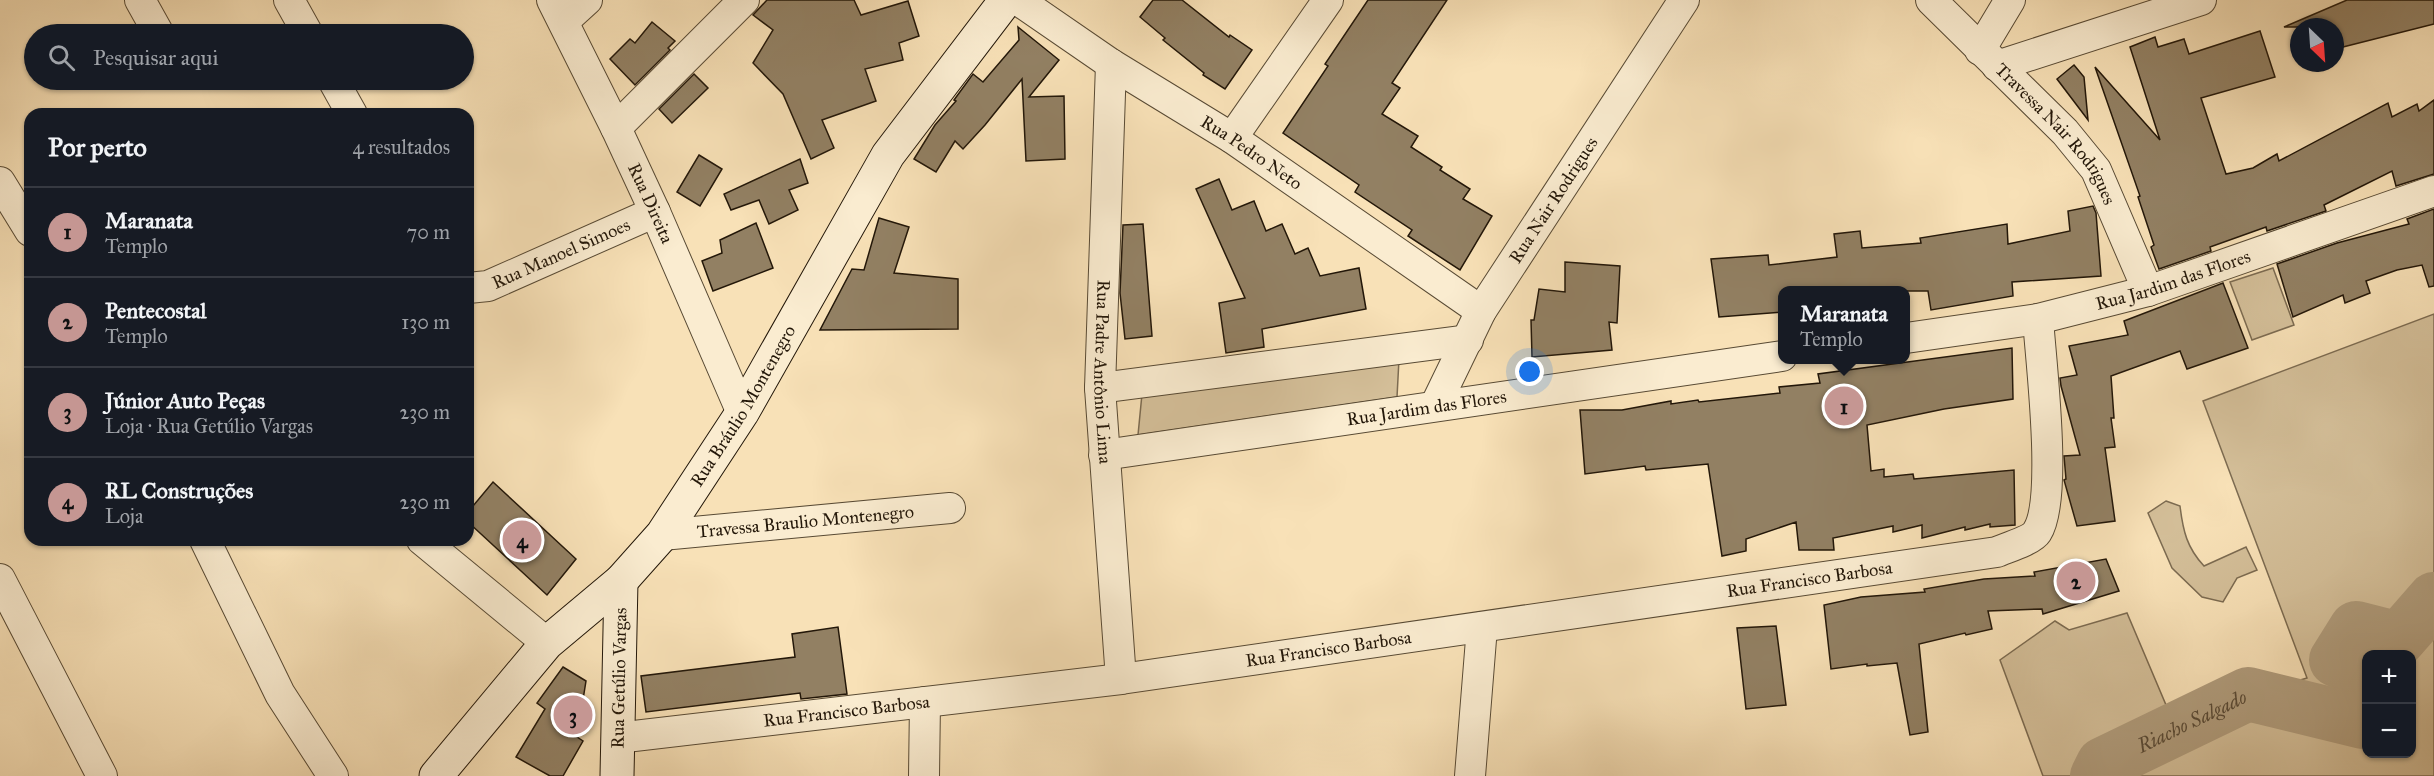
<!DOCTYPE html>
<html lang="pt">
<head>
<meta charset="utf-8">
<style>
	body { margin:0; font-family:"IM FELL Great Primer",serif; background:#242831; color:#f1f3f6 }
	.controls { position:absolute; right:18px; bottom:18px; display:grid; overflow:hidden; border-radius:12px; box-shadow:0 2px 4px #0004 }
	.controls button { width:54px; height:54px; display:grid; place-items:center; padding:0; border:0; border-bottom:2px solid #363941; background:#171b24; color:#f1f3f6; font:30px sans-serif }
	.compass { position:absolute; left:2290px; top:18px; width:54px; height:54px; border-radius:50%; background:#171b24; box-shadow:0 2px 4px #0004; rotate:155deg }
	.you { position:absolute; left:1530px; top:372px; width:21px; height:21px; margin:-15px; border:4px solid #fff; border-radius:50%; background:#1a73e8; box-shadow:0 0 0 9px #1a73e833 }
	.badge { display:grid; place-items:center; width:39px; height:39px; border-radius:50%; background:#c59692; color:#111; font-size:20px; font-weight:700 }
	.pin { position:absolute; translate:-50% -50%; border:3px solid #fff; box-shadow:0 2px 6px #0006 }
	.popup { position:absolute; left:1778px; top:286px; width:132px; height:78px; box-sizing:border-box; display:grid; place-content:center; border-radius:12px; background:#171b24; filter:drop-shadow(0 2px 4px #0005); font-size:20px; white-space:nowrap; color:#9ea1a6 }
	.popup b { font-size:22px; color:#f1f3f6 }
	.popup::after { content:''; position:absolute; left:50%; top:100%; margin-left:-12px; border:12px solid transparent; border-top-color:#171b24 }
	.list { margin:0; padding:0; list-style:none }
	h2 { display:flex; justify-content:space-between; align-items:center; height:78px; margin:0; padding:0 24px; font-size:26px }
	h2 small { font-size:20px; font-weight:400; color:#9ea1a6 }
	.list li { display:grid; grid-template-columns:39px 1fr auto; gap:18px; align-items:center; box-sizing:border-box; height:90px; padding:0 24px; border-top:2px solid #363941 }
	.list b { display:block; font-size:22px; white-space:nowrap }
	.list p { margin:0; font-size:20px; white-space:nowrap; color:#9ea1a6 }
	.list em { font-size:20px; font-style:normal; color:#9ea1a6 }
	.icon { flex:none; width:33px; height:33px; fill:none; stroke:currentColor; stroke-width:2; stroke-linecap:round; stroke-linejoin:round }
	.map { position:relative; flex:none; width:2434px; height:776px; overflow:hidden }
	.search { position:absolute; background:#171b24; box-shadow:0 2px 4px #0004; left:24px; top:24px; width:450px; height:66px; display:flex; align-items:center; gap:15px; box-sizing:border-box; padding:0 21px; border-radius:33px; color:#9ea1a6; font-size:22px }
	.panel { position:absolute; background:#171b24; box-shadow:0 2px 4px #0004; left:24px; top:108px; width:450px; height:438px; border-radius:18px }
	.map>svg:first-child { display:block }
	.green { fill:#d4bf99; stroke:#7c6b51; stroke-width:1.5; fill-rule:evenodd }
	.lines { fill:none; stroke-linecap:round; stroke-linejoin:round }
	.river { stroke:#b09c7c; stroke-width:54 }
	.building { fill:#928063; stroke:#231709; stroke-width:1.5 }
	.street-casing { stroke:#584a34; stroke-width:32 }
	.secondary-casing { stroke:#231709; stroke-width:35 }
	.street { stroke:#faecd0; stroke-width:30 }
	.secondary { stroke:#faecd0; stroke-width:33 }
	.labels { text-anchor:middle; stroke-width:4.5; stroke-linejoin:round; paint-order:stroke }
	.street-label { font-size:18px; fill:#231709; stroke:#faecd0 }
	.water-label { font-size:20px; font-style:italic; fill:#5b4c37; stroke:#faecd0 }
</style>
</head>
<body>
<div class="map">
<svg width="2434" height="776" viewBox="0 0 2434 776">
	<rect width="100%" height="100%" fill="#f8e1b7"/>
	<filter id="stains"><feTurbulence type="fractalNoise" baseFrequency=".00333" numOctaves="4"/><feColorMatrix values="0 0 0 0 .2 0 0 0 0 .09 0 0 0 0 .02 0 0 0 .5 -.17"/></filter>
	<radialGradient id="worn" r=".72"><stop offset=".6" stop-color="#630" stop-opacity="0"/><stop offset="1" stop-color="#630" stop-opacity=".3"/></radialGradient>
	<g class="green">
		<path d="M2273,268L2294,325L2252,340L2230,282Z"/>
		<path d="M2434,314V776H2043L2000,660L2055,621L2069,630L2127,613L2172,719L2307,678L2203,401ZM2366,654H2412V754H2366Z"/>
		<path d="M1399,359L1397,397L1138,435L1142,394Z"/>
		<path d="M2166,501L2180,506C2183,531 2187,548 2204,566L2246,547L2257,570L2237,578L2223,602L2202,597L2172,568L2148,513Z"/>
	</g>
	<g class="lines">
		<g class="river">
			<path d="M2366,676L2364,672L2336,660L2356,628L2399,639L2434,599"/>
			<path id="s1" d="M2097,776L2103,764L2248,694L2363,722L2366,718"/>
		</g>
	</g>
	<g class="building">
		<path d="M767,0H854L861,15L908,1L919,36L899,43L903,60L865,69L876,101L822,120L834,148L811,159L783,94L753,63L773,30L753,15Z"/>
		<path d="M1153,0H1182L1229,37L1230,35L1252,50L1225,89L1203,75L1204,73L1163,40L1165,38L1140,17Z"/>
		<path d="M1368,0H1447L1392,83L1400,88L1382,114L1418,136L1411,147L1442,167L1440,170L1470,189L1463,199L1492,216L1460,270L1408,236L1412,230L1355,192L1359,185L1283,133L1328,66L1325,64Z"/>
		<path d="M2347,0H2434V24L2335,49V27H2284Z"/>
		<path d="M652,22L675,41L668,48L670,50L635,85L610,59L630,39L635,43Z"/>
		<path d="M1018,27L1059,60L1029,97L1064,96L1065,159L1026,161L1022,79L985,125L963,149L955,141L936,172L914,159L935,125L956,101L954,100L973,74L983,82L1019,40Z"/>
		<path d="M2260,31L2275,77L2201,98L2226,174L2253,168L2277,154L2279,161L2388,103L2392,117L2417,104L2419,111L2434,100V174L2396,186L2392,171L2324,205L2326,211L2267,231L2266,227L2210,247L2211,251L2159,269L2151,247L2154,245L2138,197L2140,196L2095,67L2160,140L2130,47L2155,37L2158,47L2184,39L2189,54Z"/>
		<path d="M2074,65L2084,77L2088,120L2057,79Z"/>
		<path d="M694,74L708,88L672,123L659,109Z"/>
		<path d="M699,155L722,169L700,206L677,192Z"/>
		<path d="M800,159L808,183L789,190L798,210L769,224L759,200L731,210L724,194Z"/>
		<path d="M1219,179L1232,210L1254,201L1266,231L1282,224L1295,254L1308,248L1320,276L1359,268L1366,309L1262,329L1264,347L1226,353L1219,303L1245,298L1196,189Z"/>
		<path d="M2093,206L2096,213L2101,276L2012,282L2013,296L1931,310L1928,291H1782V312L1719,317L1711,259L1768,255L1769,265L1837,257L1834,234L1860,231L1862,248L1921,243L1920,238L2007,224L2008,244L2070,231L2068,211Z"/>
		<path d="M2434,209V286L2429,287L2422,265L2397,270L2366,281L2370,293L2345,303L2343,295L2293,317L2277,264L2337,243L2409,224L2407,219Z"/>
		<path d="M879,218L909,227L894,273L958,279V329L820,330L852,269L864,270Z"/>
		<path d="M756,223L773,268L713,291L702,261L722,253L720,240Z"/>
		<path d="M1143,224L1152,336L1125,339L1120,293L1123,225Z"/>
		<path d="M1565,262L1620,266L1617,323L1609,322L1612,350L1532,357L1531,320H1534L1539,289L1565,292Z"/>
		<path d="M2223,283L2248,348L2187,369L2180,351L2111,376L2114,418H2111L2115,447L2105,448L2115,521L2077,526L2064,480L2066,479L2064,456L2080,455L2061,386L2060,378L2077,375L2069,346L2128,335L2124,321Z"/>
		<path d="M2012,348L2013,399L1944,409L1867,425L1871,471L1884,469V477L1913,474L1914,479L2014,470L2015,525L1990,527V524L1965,530V527L1922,538V525L1893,532V526L1833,538L1834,550H1799L1796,522L1746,539V551L1722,556L1708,464L1646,470L1645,466L1585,474L1580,410H1622L1671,401V404L1698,400L1699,402L1780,393L1779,387L1820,383L1818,374Z"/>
		<path d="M493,482L576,559L547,595L468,522V512Z"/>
		<path d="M2106,559L2119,591L2043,614L2042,609L1988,611L1992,629L1966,635L1965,633L1919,644L1928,732L1910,735L1897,663L1867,666V664L1831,669L1824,605L1861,597L1925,592L1924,589L1984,579L2035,576L2034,572Z"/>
		<path d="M1776,626L1786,705L1746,709L1737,628Z"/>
		<path d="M838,627L847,694L801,699L800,693L646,712L641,676L795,657L792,634Z"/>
		<path d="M563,667L586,681L577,737L583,741L563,776H550L516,757L545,709L537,703Z"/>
	</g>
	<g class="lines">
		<defs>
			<g id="street">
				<path d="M140,0L159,34"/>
				<path d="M289,0L308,34"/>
				<path id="s2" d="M552,0L616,128L655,212L742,413"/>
				<path id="s3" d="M1018,0L1111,64L1232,138L1481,311"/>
				<path id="s4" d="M1931,0L2065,132L2096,170L2148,291"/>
				<path d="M564,21L587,0"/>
				<path d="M1980,50L2010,0"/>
				<path id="s5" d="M1111,64L1100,388L1121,679"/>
				<path d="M1997,66L2201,0"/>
				<path d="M333,80L352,114"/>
				<path d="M616,128L744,0"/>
				<path d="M1232,138L1328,0"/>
				<path d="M0,182L30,231"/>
				<path id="s6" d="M468,288L488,286L655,212"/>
				<path id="s7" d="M1906,338L2038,319L2148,291L2434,191"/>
				<path d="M1100,388L1468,340"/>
				<path id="s8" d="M1435,406L1481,311L1684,0"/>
				<path id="s9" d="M1104,455L1782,356"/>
				<path id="s10" d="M662,535L950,508"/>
				<path d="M205,540L280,694L333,776"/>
				<path d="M422,540L547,643"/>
				<path d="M0,579L102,776"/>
				<path id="s11" d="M617,738L1121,679L1997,552C2006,548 2032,540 2037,532C2058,500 2041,363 2038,319"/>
				<path d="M924,776L925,702"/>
				<path d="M1470,776L1482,627"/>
			</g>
			<g id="secondary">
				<path id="s12" d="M436,776L547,643L621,581L662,535L742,413L888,155L1006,0"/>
				<path id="s13" d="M617,776L621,581"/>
			</g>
		</defs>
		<use href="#street" class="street-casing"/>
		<use href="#secondary" class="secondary-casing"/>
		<use href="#street" class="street"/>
		<use href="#secondary" class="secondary"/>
	</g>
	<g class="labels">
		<g class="street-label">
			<text dy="6" stroke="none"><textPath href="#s4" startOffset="184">Travessa Nair Rodrigues</textPath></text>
			<text dy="6" stroke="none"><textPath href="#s3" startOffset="279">Rua Pedro Neto</textPath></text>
			<text dy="6" stroke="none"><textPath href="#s8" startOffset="238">Rua Nair Rodrigues</textPath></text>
			<text dy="6" stroke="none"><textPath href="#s2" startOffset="226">Rua Direita</textPath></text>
			<text dy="6" stroke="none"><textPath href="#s6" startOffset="100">Rua Manoel Simoes</textPath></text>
			<text dy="6" stroke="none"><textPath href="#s7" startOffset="274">Rua Jardim das Flores</textPath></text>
			<text dy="6" stroke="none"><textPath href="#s5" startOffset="308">Rua Padre Antônio Lima</textPath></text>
			<text dy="6" stroke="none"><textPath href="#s12" startOffset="484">Rua Bráulio Montenegro</textPath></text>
			<text dy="6" stroke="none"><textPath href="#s9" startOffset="326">Rua Jardim das Flores</textPath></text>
			<text dy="6" stroke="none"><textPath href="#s10" startOffset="144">Travessa Braulio Montenegro</textPath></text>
			<text dy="6" stroke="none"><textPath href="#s11" startOffset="1203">Rua Francisco Barbosa</textPath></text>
			<text dy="6" stroke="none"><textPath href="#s11" startOffset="717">Rua Francisco Barbosa</textPath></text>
			<text dy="6" stroke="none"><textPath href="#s13" startOffset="98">Rua Getúlio Vargas</textPath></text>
			<text dy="6" stroke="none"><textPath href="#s11" startOffset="231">Rua Francisco Barbosa</textPath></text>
		</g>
		<g class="water-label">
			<text dy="7" stroke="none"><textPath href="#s1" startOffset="112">Riacho Salgado</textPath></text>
		</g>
	</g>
	<rect width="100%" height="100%" filter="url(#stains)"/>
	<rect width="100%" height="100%" fill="url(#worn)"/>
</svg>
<div class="controls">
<button>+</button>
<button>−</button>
</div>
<svg class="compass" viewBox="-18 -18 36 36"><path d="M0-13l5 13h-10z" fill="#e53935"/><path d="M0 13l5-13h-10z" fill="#9ea1a6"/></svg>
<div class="you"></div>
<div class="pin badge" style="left:1844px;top:406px">1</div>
<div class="popup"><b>Maranata</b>Templo</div>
<div class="pin badge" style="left:2076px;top:581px">2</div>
<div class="pin badge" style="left:573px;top:715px">3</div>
<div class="pin badge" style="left:522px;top:540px">4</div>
<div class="search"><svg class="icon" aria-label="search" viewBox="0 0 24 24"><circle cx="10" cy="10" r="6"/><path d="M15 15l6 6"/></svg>Pesquisar aqui</div>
<section class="panel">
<h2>Por perto<small>4 resultados</small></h2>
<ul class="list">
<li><span class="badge">1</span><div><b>Maranata</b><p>Templo</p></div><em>70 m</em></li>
<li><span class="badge">2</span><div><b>Pentecostal</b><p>Templo</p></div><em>130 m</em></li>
<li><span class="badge">3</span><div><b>Júnior Auto Peças</b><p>Loja · Rua Getúlio Vargas</p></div><em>230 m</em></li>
<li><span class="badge">4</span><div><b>RL Construções</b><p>Loja</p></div><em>230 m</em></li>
</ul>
</section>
</div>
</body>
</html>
